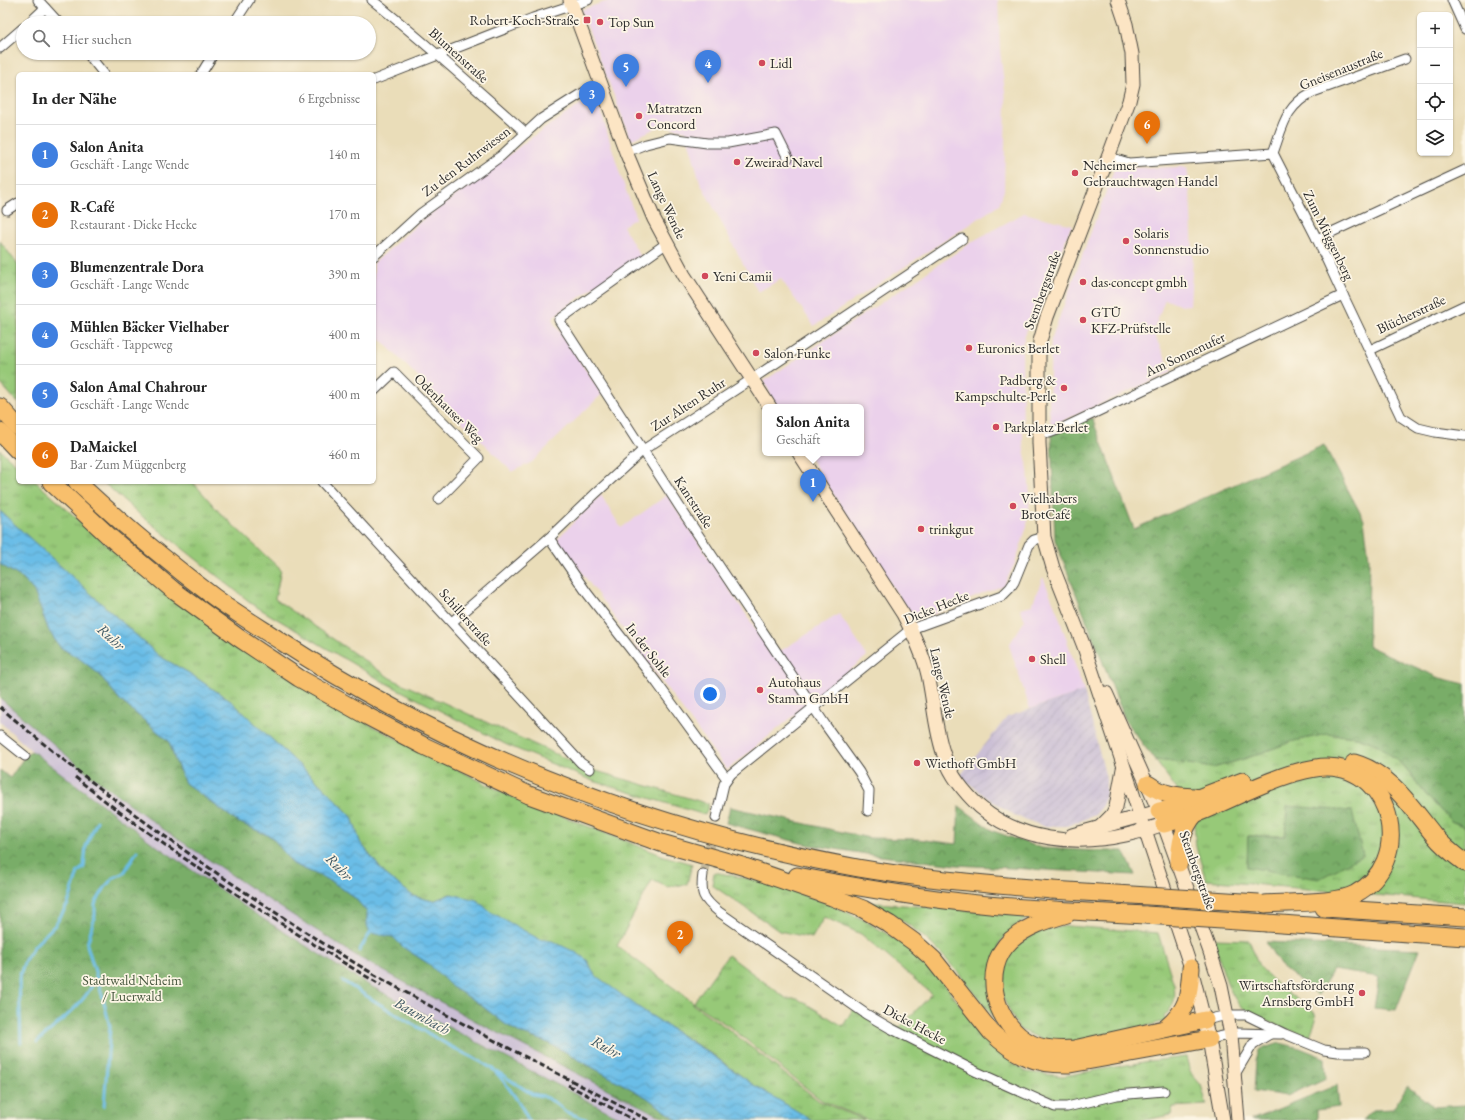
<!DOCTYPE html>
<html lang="de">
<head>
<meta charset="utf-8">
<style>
	body { margin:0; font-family:"EB Garamond",serif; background:#f6f6f6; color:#222 }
	.controls { position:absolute; right:12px; top:12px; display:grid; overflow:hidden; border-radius:6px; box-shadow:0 1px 3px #0004 }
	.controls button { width:36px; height:36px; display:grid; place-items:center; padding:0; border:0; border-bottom:1px solid #e0e0e0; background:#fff; color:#222; font:20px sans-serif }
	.you { position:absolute; left:710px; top:694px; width:14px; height:14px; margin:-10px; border:3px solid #fff; border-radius:50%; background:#1a73e8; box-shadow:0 0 0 6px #1a73e833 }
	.badge { display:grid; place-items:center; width:26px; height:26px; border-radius:50%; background:#d1495b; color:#fff; font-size:13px; font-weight:700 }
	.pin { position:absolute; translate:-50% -33px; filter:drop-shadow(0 1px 2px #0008) }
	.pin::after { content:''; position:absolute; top:21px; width:14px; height:12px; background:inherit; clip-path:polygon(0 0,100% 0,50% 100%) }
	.popup { position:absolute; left:762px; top:404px; width:102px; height:52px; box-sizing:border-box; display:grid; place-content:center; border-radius:6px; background:#fff; filter:drop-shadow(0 1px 3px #0005); font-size:13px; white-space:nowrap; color:#767676 }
	.popup b { font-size:15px; color:#222 }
	.popup::after { content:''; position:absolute; left:50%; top:100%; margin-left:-8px; border:8px solid transparent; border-top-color:#fff }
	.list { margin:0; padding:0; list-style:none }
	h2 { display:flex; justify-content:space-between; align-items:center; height:52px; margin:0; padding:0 16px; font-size:17px }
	h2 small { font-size:13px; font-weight:400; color:#767676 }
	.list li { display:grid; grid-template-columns:26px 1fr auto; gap:12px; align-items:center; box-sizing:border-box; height:60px; padding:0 16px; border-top:1px solid #e0e0e0 }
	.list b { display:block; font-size:15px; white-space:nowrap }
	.list p { margin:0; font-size:13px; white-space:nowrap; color:#767676 }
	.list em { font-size:13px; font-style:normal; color:#767676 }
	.icon { flex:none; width:22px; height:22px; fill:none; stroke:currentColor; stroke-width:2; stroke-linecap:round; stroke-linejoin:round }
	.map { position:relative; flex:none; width:1465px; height:1120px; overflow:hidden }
	.search { position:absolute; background:#fff; box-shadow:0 1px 3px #0004; left:16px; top:16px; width:360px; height:44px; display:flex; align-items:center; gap:10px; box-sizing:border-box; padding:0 14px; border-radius:22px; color:#767676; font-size:15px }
	.panel { position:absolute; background:#fff; box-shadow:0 1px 3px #0004; left:16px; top:72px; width:360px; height:412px; border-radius:6px }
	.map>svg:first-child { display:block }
	.built { fill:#ebd1eb }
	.industrial { fill:url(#industrial-furrows) }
	.railway { fill:#cbbfd5 }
	.grass { fill:url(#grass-tufts); stroke:#617a52; fill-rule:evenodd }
	.forest { fill:url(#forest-crowns); stroke:#526c4a }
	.water { fill:url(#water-waves); stroke:#4b7489 }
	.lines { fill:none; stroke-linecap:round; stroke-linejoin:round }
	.stream { stroke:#6bbde7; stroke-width:3 }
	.street-tunnel { stroke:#c4b99d; stroke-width:9; stroke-dasharray:9 4.5; stroke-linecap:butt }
	.street-casing { stroke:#484640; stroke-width:11 }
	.secondary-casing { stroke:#484640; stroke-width:15 }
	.highway-casing { stroke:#484640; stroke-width:19 }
	.street { stroke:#fff; stroke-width:9 }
	.secondary { stroke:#fce5c4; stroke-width:13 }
	.highway { stroke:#f8bf6c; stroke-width:17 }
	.rail { stroke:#2b2b2b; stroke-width:3; stroke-dasharray:6 3; stroke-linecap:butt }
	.highway-bridge-casing { stroke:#484640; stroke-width:19; stroke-linecap:butt }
	.highway-bridge { stroke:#f8bf6c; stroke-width:17 }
	.poi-dot { fill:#d1495b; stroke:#fcf5e5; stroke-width:1.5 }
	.labels { text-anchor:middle; stroke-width:3.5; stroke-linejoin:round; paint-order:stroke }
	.poi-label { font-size:14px; fill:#2b2b2b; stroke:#fcf5e5; text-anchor:start }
	.street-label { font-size:14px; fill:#2b2b2b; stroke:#fcf5e5 }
	.park-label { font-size:14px; fill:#4b5a42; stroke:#fcf5e5 }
	.water-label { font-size:15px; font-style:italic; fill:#3e5763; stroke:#fcf5e5 }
</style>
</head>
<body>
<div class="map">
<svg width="1465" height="1120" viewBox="0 0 1465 1120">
	<defs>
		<pattern id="industrial-furrows" width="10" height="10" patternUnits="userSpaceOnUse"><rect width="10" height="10" fill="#cbbfd5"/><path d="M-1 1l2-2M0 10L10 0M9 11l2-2" fill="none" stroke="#aea4b7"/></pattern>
		<pattern id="grass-tufts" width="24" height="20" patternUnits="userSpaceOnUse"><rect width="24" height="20" fill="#97c978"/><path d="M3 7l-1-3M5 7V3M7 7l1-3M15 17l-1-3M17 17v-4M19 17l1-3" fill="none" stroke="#7ba363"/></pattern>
		<pattern id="forest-crowns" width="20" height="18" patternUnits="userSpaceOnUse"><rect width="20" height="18" fill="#79ad68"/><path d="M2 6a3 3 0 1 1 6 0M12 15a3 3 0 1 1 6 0" fill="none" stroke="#638d56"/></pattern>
		<pattern id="water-waves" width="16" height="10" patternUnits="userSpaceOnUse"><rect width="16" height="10" fill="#6bbde7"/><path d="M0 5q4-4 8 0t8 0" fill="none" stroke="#589abb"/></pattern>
	</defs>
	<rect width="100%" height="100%" fill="#fcf5e5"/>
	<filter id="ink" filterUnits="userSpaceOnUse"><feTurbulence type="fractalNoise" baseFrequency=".025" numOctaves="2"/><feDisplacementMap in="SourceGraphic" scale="8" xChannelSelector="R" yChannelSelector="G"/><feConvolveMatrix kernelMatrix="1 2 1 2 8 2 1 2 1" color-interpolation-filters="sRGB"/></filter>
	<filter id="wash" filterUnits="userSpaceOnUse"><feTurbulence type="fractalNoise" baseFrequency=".012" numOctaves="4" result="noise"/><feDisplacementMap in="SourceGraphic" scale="16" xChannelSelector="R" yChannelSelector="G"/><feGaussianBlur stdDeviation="0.9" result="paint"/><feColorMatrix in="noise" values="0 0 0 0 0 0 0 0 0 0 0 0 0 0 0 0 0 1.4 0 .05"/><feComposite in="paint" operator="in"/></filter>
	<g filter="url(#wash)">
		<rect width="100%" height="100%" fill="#eaddb9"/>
		<g class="built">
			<path d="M611,0H998L1000,50L1006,101L1004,190L999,205L814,326L781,279L758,292L700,182L686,131L662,125L631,140L581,10Z"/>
			<path d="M596,96L620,174L636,218L623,226L641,257L605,279L554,316L553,322L602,394L532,462L512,472L374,333V263L423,219L488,172L525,142L587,100Z"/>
			<path d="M1115,167L1136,168L1187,167L1190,193L1193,256L1190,305L1181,306L1165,299L1153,332L1172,372L1051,426L1049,409L1051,340Z"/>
			<path d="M1024,213L1072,225L1046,284L1031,315L1022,345L1023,444L1028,470L1030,497L1027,526L1015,563L1004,585L915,622L807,453H861V407H777L764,381L975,240Z"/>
			<path d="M601,495L621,528L667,495L755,628L774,655L839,614L867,656L727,770L557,539Z"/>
			<path d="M1043,577L1058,614L1084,691L1030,709L1009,645L1025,620L1020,608L1032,605Z"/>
		</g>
		<path class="industrial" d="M1084,691L1106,778V796L1101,808L1095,815L1067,826H1043L1014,815L986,797L960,776L1007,717Z"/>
		<path class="railway" d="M0,698L86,772L163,829L269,900L360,958L483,1025L667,1120H624L363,982L257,915L151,842L32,751L0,722Z"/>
		<g class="grass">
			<path d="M0,241L18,265V403L0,383Z"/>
			<path d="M0,450L18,466V482H36L109,547L372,726L508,795L664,856L692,864L687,884L667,887L652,880L617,946L693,1002L692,1004L728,1029L819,1101L864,1120H812L797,1112L752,1084L716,1057L641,1009L451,894L433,901L413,896L384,873L360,842L352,817L329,793L232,702L189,673L159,656L0,511Z"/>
			<path d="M103,482H193L219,512L281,570L275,599L390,678L586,768L709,804L705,815L593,781L507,745L382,681L255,606L138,513Z"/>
			<path d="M1327,734L1357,737L1377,744L1404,766L1427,796L1451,821L1465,827V903L1206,880L1196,847L1194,825L1176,788L1155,760L1183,763L1213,768L1247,758L1293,741ZM1248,836H1285L1247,867Z"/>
			<path d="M714,872L769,883L822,901L864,920L913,950L943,982L988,1043L1026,1072L1063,1076L1150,1061L1186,1057L1190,1072L1201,1085L1207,1105L1173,1107L1171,1115L1145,1120H867L821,1100L730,1027L693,1003L728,955L787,999H798L843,1026L853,1009L869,1019L900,1027L932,994L861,934L824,917L812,938L779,931L712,885Z"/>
			<path d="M863,902L1031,915L1014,928L999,943L1002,1027C969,987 939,942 894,915C885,909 873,906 863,902Z"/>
			<path d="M1068,926L1158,933L1174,985C1176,1000 1174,1006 1164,1017L1166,1021L1082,1043H1050L1019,1029L1000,992L1004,963L1015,946L1036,933L1048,929Z"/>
			<path d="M1213,939L1249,940L1259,966L1278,985L1315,1013L1316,1020L1309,1038C1290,1029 1255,1019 1240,1005C1227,992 1219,956 1213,939Z"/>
		</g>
		<g class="forest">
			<path d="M1092,418L1134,529L1324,445L1364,520L1369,558L1368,646L1440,678L1465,684V827L1451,821L1427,796L1404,766L1377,744L1357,737L1327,734L1294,741L1247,758L1213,768L1183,763L1155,760L1126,722L1055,540L1051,435Z"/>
			<path d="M0,564L22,578L34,591L49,631L60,647L80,659L99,674L121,701L169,741L175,760L185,783L238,822L272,837L293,864L327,879L340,887L355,898L367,912V925L379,934L393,937L404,948L429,964L452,987L477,1002L505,1024L520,1033L544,1041L564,1051L579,1060L646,1097L678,1120L656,1114L483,1025L360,958L269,900L163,829L86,772L0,698Z"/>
			<path d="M32,751L151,842L257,915L363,982L624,1120H0V770L10,778L25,756Z"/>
			<path d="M959,806L993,831L1041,848L1098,851H1124L1135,875L957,865L873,855L804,844L726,823L730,807L869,838L917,839L957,844Z"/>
			<path d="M1287,806L1352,811L1363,855L1319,879L1247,867L1248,836H1285Z"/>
			<path d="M1266,942L1420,949L1396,1010L1374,1008L1379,977L1333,970L1318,995L1280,965Z"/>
			<path d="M1280,1043L1300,1048L1325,1058L1326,1078L1287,1096L1254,1091L1256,1060L1259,1050Z"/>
			<path d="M1337,1085L1339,1107L1317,1110V1120H1251Z"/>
			<path d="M1407,1086L1434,1107L1465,1105V1119L1362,1120L1372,1110L1393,1109Z"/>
		</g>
		<path class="water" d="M0,511L159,656L189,673L232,702L329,793L352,817L360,842L384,873L413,896L433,901L451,894L477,900L489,911L539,939L552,941L577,953L587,960L595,975L641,1009L715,1057L752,1084L812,1120H678L646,1097L579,1060L564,1051L544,1041L520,1033L505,1024L477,1002L452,987L429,964L404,948L393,937L370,933L367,925V912L355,898L340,887L327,879L293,864L272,837L238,822L185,783L175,760L169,741L121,701L99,674L80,659L60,647L49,631L34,591L22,578L0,564Z"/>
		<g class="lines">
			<g class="stream">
				<path d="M359,951L372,930"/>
				<path d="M343,981C377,1003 412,1024 448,1045C460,1052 480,1060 491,1068C501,1075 524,1108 528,1120"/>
				<path d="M37,1042C58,1023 85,1004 96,978"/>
				<path d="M21,1043L19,978L25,960L35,945L55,925L68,904L78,872L84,867L86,846L97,821"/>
				<path d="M496,1071L532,1094L543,1096L556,1103L566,1112L588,1120"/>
				<path d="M104,1106L110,1027L103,998L87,945L95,915V904L106,886L113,878L124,873L137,851"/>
			</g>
		</g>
	</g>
	<g filter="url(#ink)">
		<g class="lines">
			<path class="street-tunnel" d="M703,874L716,818"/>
			<defs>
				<g id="street">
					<path d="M38,0L59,23"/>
					<path d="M372,0C425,42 475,88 526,133"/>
					<path d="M1452,0L1465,29"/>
					<path d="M29,23L45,8"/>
					<path d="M234,23L249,0"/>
					<path d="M0,48L23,28"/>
					<path d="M87,53L104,74"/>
					<path d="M201,74L214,53"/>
					<path d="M374,80L533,18L588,0"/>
					<path d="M626,152L646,144L670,138L707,143H728L776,134L788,158"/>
					<path d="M1273,153C1283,126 1285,106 1313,92L1405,59"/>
					<path d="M1109,157L1129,163L1273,153L1317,239L1343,295L1401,417L1418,428L1435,432L1465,436"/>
					<path d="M7,210L18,203"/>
					<path d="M1317,239L1465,170"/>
					<path d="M667,243L559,320L681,509L826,726L859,772L869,791L868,811"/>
					<path d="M374,256L420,214L501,156L541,119L579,95L601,84"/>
					<path d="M1370,350L1465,305"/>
					<path d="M374,391L394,372L479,458L439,499"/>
					<path d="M1038,429L1049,433L1065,427L1343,295"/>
					<path d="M322,482L581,763L590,769"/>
					<path d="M549,538L587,593L657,683L727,779"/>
					<path d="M452,622L549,538L595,494L643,450L752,379L962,239"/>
					<path d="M0,736L25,756"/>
					<path d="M716,818L724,784L731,774L911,629L1002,596L1010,588L1014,582L1029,545L1034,540L1044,537"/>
					<path d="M703,874C700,894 703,899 719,912L866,1014L890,1028L977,1072L1055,1107H1067L1117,1095L1164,1091"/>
					<path d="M1205,1020L1228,1015H1246L1285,1034L1324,1050L1338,1052H1365"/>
					<path d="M1209,1039L1238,1033L1281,1034"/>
					<path d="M1234,1076L1253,1044L1270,1034"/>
				</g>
				<g id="secondary">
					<path d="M570,0L626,152L654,219L684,275L770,407"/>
					<path d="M1118,0L1126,24L1132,54L1133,84L1129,101L1112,147L1047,317L1040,341L1039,356V443L1044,537L1053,568L1083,644L1191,968L1209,1039L1223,1120"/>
					<path d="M799,453L903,614C913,633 923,653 928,675C934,703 935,732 945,758C952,778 965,793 980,807C1020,841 1076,846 1126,835C1139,832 1152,828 1164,824"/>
					<path d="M1106,693L1159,811L1209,949L1221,986L1231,1035L1238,1120"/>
					<path d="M1101,826L1112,815L1116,807L1123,769"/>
					<path d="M1072,835L1159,811"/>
				</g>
				<g id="highway">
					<path d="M0,407L18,427"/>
					<path d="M0,432L18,451"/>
					<path d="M51,482L111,538L173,590L239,638L299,678L365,715L424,746L529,795L661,843L742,866L832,897L863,909L889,924L914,942L933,959L991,1032C1015,1055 1035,1065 1070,1064L1209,1039"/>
					<path d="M77,482C121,523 166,561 214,597C236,613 259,627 282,642C459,757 650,830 858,868C922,879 987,884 1052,890"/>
					<path d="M1354,763C1390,773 1411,807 1433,834C1442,845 1454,855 1465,863"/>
					<path d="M1148,784C1164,795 1175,796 1194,797"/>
					<path d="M1159,811L1169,809L1243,781"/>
					<path d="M1164,824C1209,813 1249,786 1294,773C1305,770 1315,767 1327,767C1395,768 1414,863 1355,894C1337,904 1287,902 1265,904"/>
					<path d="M1179,863C1180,844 1182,829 1195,814"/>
					<path d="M797,876C873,890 949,903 1025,908C1066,911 1106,913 1146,915"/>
					<path d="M1324,908L1465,917"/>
					<path d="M1067,914C1047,920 1027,926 1011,940C979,970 995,1026 1032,1044C1045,1050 1060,1050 1074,1049L1205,1020"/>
					<path d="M1267,923L1465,937"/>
					<path d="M1166,1028C1189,1008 1189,996 1191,968"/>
				</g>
			</defs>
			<use href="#street" class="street-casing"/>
			<use href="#secondary" class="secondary-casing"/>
			<use href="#highway" class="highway-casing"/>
			<use href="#street" class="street"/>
			<use href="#secondary" class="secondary"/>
			<use href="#highway" class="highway"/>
			<g class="rail">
				<path d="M0,707C70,768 145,823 221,876C279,915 337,954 398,988C480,1034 564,1077 648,1120"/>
				<path d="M75,777C114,809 156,839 197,867C257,909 318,948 381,985"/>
				<path d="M568,1085L634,1120"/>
			</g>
			<defs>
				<g id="highway-bridge">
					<path d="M1052,890L1259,903"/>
					<path d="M1146,915L1267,923"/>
				</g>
			</defs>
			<use href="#highway-bridge" class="highway-bridge-casing"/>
			<use href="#highway-bridge" class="highway-bridge"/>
		</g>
	</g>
	<g class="poi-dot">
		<rect x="583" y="16" width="8" height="8" rx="2"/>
		<circle cx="600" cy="22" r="4"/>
		<circle cx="762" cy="63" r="4"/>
		<circle cx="639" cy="116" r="4"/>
		<circle cx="737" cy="162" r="4"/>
		<circle cx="1075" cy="173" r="4"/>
		<circle cx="1126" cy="241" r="4"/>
		<circle cx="705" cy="276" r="4"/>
		<circle cx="1083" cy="282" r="4"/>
		<circle cx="1083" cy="320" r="4"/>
		<circle cx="969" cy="348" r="4"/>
		<circle cx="756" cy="353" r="4"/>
		<circle cx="1064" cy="388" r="4"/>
		<circle cx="996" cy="427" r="4"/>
		<circle cx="1013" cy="506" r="4"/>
		<circle cx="921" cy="529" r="4"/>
		<circle cx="1032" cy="659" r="4"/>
		<circle cx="760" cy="690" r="4"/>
		<circle cx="917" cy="763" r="4"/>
		<circle cx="1362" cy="993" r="4"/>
	</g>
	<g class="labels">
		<g class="poi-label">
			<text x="579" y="25" text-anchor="end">Robert-Koch-Straße</text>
			<text x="608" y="27">Top Sun</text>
			<text x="770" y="68">Lidl</text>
			<text x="647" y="113">Matratzen<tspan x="647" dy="16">Concord</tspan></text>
			<text x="745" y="167">Zweirad Navel</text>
			<text x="1083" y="170">Neheimer<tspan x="1083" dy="16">Gebrauchtwagen Handel</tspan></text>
			<text x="1134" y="238">Solaris<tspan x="1134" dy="16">Sonnenstudio</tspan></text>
			<text x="713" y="281">Yeni Camii</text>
			<text x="1091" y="287">das·concept gmbh</text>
			<text x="1091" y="317">GTÜ<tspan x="1091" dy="16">KFZ-Prüfstelle</tspan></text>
			<text x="977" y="353">Euronics Berlet</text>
			<text x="764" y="358">Salon Funke</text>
			<text x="1056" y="385" text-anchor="end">Padberg &amp;<tspan x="1056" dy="16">Kampschulte-Perle</tspan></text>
			<text x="1004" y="432">Parkplatz Berlet</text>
			<text x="1021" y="503">Vielhabers<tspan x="1021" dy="16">BrotCafé</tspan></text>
			<text x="929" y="534">trinkgut</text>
			<text x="1040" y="664">Shell</text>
			<text x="768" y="687">Autohaus<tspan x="768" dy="16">Stamm GmbH</tspan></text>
			<text x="925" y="768">Wiethoff GmbH</text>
			<text x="1354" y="990" text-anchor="end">Wirtschaftsförderung<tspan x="1354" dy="16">Arnsberg GmbH</tspan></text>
		</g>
		<g class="street-label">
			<text transform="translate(459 55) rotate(42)" y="5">Blumenstraße</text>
			<text transform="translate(1341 69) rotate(-22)" y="5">Gneisenaustraße</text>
			<text transform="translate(466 161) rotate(-37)" y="5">Zu den Ruhrwiesen</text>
			<text transform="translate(667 205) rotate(65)" y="5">Lange Wende</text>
			<text transform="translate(1329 235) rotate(64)" y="5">Zum Müggenberg</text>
			<text transform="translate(1042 290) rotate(-70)" y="5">Stembergstraße</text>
			<text transform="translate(1411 314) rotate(-25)" y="5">Blücherstraße</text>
			<text transform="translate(1185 354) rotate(-25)" y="5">Am Sonnenufer</text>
			<text transform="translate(688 404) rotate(-33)" y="5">Zur Alten Ruhr</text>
			<text transform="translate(449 408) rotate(45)" y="5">Odenhauser Weg</text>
			<text transform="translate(694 502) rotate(57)" y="5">Kantstraße</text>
			<text transform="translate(936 607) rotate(-22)" y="5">Dicke Hecke</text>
			<text transform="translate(466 617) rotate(48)" y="5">Schillerstraße</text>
			<text transform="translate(649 650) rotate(52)" y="5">In der Sohle</text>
			<text transform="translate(943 683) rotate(77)" y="5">Lange Wende</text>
			<text transform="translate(1198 870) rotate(70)" y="5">Stembergstraße</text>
			<text transform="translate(915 1024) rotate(28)" y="5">Dicke Hecke</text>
		</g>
		<g class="park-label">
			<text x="132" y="985">Stadtwald Neheim<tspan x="132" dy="16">/ Luerwald</tspan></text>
		</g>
		<g class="water-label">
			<text transform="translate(111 637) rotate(42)" y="5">Ruhr</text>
			<text transform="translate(339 867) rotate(46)" y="5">Ruhr</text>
			<text transform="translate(422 1016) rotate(29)" y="5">Baumbach</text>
			<text transform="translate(606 1047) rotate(29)" y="5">Ruhr</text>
		</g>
	</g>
</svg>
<div class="controls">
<button>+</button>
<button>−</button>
<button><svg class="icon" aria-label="locate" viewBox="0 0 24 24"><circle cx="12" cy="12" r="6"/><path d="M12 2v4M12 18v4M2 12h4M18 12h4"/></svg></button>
<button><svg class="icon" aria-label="layers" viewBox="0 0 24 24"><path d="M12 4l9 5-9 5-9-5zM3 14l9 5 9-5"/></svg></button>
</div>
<div class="you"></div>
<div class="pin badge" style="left:813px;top:502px;background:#3f7fe0">1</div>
<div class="popup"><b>Salon Anita</b>Geschäft</div>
<div class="pin badge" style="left:680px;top:954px;background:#e8710a">2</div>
<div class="pin badge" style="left:592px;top:114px;background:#3f7fe0">3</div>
<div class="pin badge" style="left:708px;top:83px;background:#3f7fe0">4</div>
<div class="pin badge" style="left:626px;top:87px;background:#3f7fe0">5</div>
<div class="pin badge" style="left:1147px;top:144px;background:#e8710a">6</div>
<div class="search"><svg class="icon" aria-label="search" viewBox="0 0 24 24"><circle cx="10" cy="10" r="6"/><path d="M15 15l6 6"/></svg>Hier suchen</div>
<section class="panel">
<h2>In der Nähe<small>6 Ergebnisse</small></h2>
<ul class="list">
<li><span class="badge" style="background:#3f7fe0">1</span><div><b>Salon Anita</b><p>Geschäft · Lange Wende</p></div><em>140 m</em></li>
<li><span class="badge" style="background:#e8710a">2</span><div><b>R-Café</b><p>Restaurant · Dicke Hecke</p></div><em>170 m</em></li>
<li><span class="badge" style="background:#3f7fe0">3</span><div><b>Blumenzentrale Dora</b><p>Geschäft · Lange Wende</p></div><em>390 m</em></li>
<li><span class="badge" style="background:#3f7fe0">4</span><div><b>Mühlen Bäcker Vielhaber</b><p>Geschäft · Tappeweg</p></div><em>400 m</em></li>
<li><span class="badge" style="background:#3f7fe0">5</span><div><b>Salon Amal Chahrour</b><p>Geschäft · Lange Wende</p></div><em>400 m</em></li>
<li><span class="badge" style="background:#e8710a">6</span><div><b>DaMaickel</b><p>Bar · Zum Müggenberg</p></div><em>460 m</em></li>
</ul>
</section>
</div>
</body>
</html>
